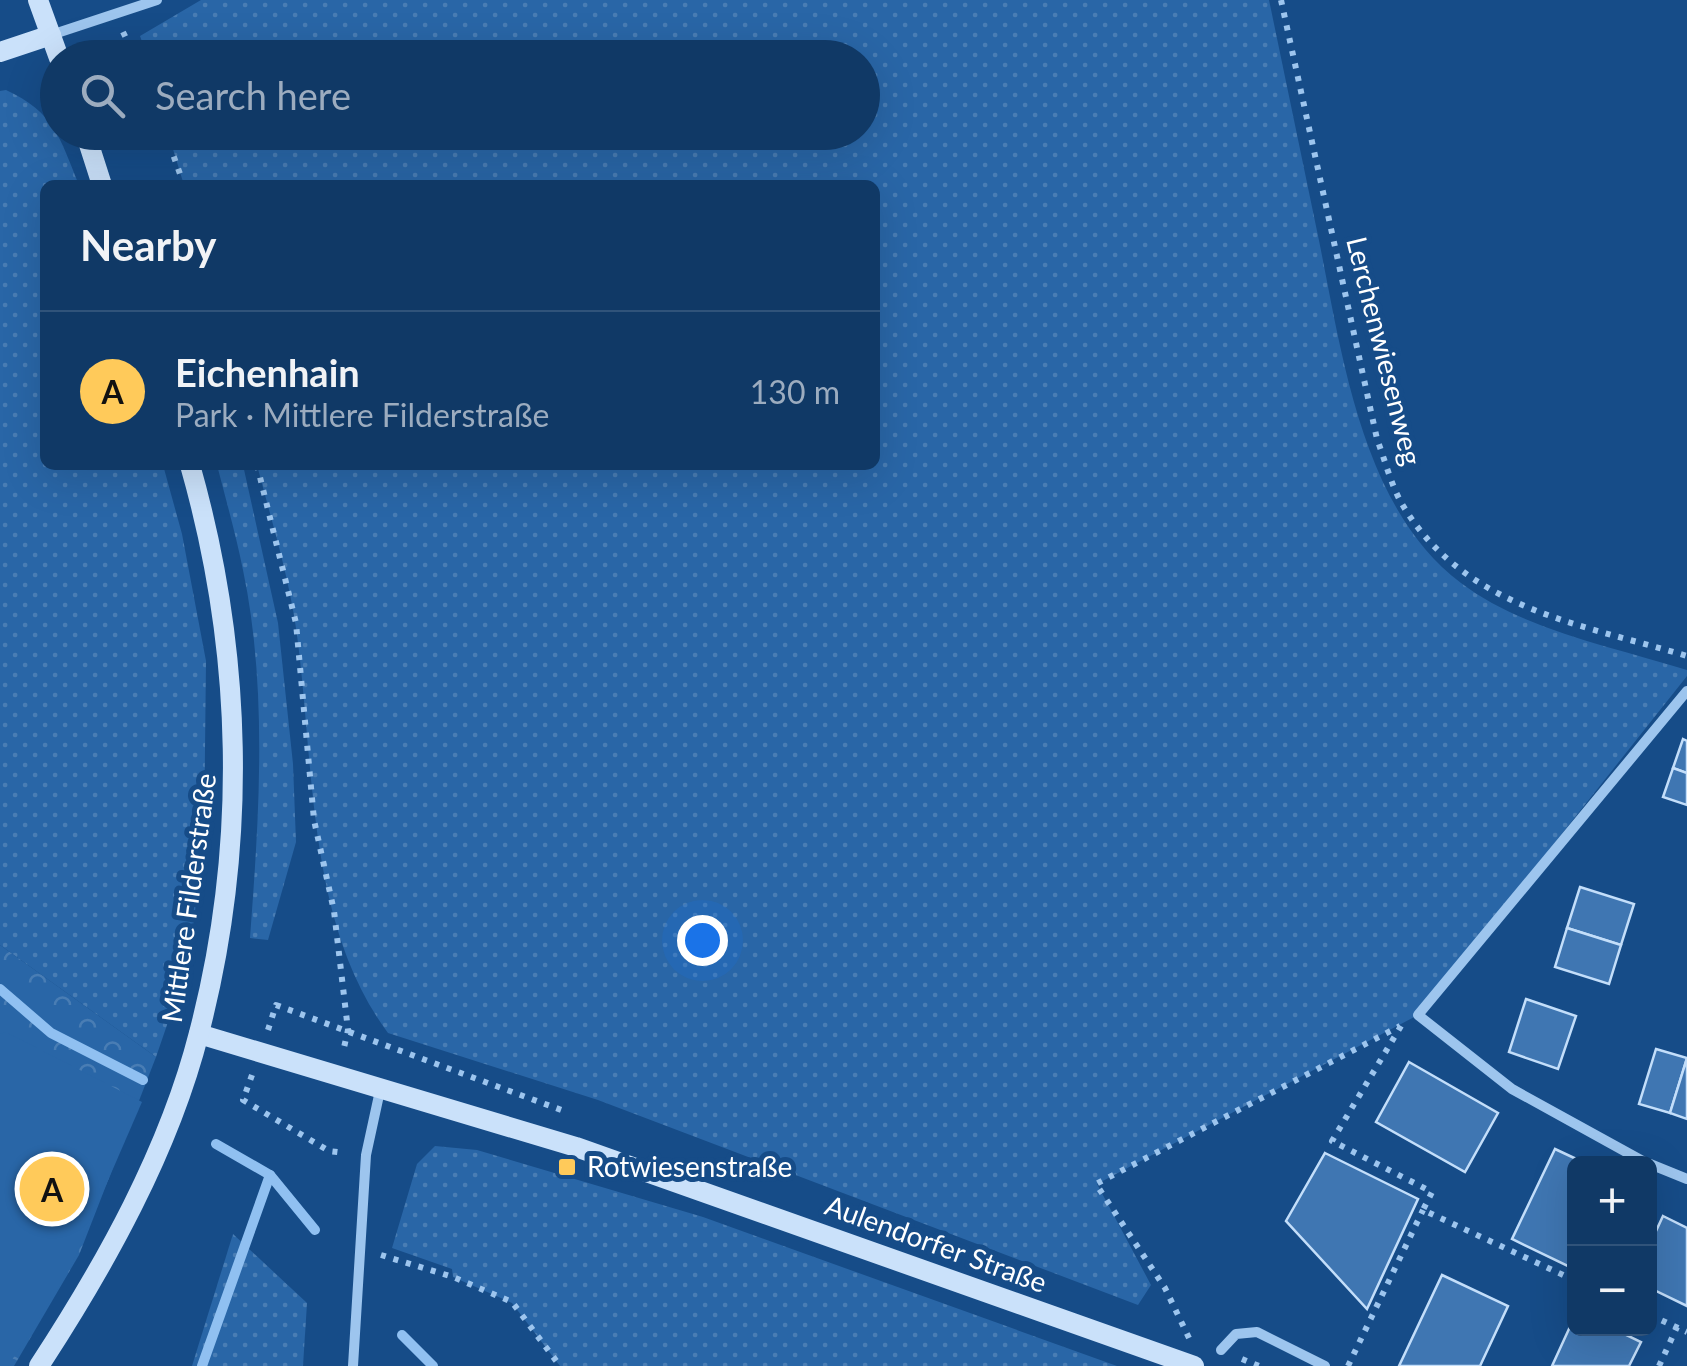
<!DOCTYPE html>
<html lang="en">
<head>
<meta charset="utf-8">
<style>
	body { margin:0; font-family:Lato,sans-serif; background:#1e446f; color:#f1f3f6 }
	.controls { position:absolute; right:30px; bottom:30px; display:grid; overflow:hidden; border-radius:15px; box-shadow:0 10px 40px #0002 }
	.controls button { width:90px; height:90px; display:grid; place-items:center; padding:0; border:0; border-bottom:2px solid #30537a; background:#103966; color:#f1f3f6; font:50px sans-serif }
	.you { position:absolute; left:702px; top:940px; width:35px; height:35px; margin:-25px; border:8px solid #fff; border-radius:50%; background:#1a73e8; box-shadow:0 0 0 15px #1a73e833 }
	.badge { display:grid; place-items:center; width:65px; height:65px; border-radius:50%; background:#ffca5a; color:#111; font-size:32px; font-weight:700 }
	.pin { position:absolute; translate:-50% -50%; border:5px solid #fff; box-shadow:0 2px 10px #0006 }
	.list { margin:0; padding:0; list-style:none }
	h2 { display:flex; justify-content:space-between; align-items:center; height:130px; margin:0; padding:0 40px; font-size:42px }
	h2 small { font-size:32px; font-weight:400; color:#9cacbf }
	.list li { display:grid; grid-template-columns:65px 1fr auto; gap:30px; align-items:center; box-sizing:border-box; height:160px; padding:0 40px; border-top:2px solid #30537a }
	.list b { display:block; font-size:38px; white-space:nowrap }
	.list p { margin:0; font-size:32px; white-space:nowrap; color:#9cacbf }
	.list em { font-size:32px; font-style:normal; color:#9cacbf }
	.icon { flex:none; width:55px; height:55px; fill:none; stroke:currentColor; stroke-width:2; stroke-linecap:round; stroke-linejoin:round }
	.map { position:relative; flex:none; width:1687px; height:1366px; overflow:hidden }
	.search { position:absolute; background:#103966; box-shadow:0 10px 40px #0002; left:40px; top:40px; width:840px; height:110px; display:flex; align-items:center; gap:25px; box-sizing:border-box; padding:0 35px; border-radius:55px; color:#9cacbf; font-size:38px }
	.panel { position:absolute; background:#103966; box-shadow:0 10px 40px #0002; left:40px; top:180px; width:840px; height:290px; border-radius:15px }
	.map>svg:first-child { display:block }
	.grass { fill:url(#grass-dots) }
	.forest { fill:url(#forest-crowns) }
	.park { fill:#2966a7 }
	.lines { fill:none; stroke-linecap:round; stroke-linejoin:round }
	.stream { stroke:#90c0f1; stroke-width:10 }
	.building { fill:#3f76b2; stroke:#c3defa; stroke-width:2.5 }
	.path { stroke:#9dc5ee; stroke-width:6; stroke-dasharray:5 8; stroke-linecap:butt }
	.street { stroke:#9dc5ee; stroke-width:10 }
	.secondary { stroke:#cae1fa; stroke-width:20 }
	.poi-dot { fill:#ffca5a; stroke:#164c88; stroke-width:4 }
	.labels { text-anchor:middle; stroke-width:10; stroke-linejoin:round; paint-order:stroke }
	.street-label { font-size:28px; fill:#fff; stroke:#164c88 }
	.poi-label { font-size:28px; fill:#fff; stroke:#164c88; text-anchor:start }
</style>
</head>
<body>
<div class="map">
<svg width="1687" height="1366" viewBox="0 0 1687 1366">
	<defs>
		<pattern id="grass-dots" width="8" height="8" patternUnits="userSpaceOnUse" patternTransform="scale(2.5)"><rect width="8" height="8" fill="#2966a7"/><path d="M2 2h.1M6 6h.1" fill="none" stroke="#497db4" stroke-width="1.8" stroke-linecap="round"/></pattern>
		<pattern id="forest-crowns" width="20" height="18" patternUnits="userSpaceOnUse" patternTransform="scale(2.5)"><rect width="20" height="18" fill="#2966a7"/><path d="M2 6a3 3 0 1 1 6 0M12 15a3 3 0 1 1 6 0" fill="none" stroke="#497db4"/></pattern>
	</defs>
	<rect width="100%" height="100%" fill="#164c88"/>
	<g class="grass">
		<path d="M201,0H1269C1285,77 1301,154 1317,231C1341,345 1359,507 1461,583C1523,630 1614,647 1687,670V676L1418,1015L1097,1184L1151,1285L1138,1305L598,1100L388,1033C305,921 315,760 296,628C288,573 271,519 257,465H875V185H184L168,133L862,132V58H148L140,36Z"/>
		<path d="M6,90C54,112 60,138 79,185H45V465H163L182,534L206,661L204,837L189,961L156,1057L0,945V91Z"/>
		<path d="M217,465H243L278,623L293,764L296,842L268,940L250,938C259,817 268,690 243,570C236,535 226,500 217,465Z"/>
		<path d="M435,1146L477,1150L703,1217L1117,1366H560L512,1303L453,1277L452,1269L392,1248L417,1164Z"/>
		<path d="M233,1234L307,1303L303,1366H192Z"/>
	</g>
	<path class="forest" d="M0,945L156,1057L79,1255L14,1366H0Z"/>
	<path class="park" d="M6,1032L142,1102L67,1275L8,1366H0V1034Z"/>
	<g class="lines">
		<g class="stream">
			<path d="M0,989L51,1033L143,1080"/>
			<path d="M216,1144L270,1175L315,1230"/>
			<path d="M402,1335L433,1366"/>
			<path d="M202,1366L270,1175"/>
		</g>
	</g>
	<g class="building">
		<path d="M1683,739L1687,741V773L1673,768Z"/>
		<path d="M1673,768L1687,773V805L1663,797Z"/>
		<path d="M1580,887L1634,904L1621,945L1567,928Z"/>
		<path d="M1567,928L1621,945L1609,984L1555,967Z"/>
		<path d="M1526,999L1576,1016L1558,1069L1509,1052Z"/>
		<path d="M1656,1049L1687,1058L1670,1113L1639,1104Z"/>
		<path d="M1687,1058V1119L1670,1113Z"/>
		<path d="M1409,1062L1498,1113L1465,1172L1376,1122Z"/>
		<path d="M1555,1149L1587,1164H1574V1269L1512,1239Z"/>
		<path d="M1325,1153L1418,1199L1367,1309L1286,1221Z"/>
		<path d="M1663,1216L1687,1228V1306L1650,1288V1244Z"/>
		<path d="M1442,1275L1508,1306L1480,1366H1399Z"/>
		<path d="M1574,1318V1328H1612L1641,1342L1629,1366H1552Z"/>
	</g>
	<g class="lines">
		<g class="path">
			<path d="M1281,0L1377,439C1385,460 1391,485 1402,504C1464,609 1581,624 1687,656"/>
			<path d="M123,32L136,58"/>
			<path d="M165,132L184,185"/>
			<path d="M257,465L296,623L314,820L334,911L348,1030L343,1052"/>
			<path d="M1401,1026L1332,1141L1432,1192L1423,1210L1574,1280"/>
			<path d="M268,1030L276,1005L564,1111"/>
			<path d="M252,1075L243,1100L329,1151L345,1153"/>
			<path d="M381,1255L453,1277L512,1302L560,1366"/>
			<path d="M1650,1315L1687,1332"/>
			<path d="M1189,1338L1165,1288L1096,1184L1400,1026"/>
			<path d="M1242,1359L1259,1366"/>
			<path d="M1348,1366L1423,1210"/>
			<path d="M1659,1366L1677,1327"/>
		</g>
		<g class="street">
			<path d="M51,35L157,0"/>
			<path d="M1648,1164L1512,1089L1418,1015L1687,691"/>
			<path d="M1650,1164L1687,1179"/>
			<path d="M1221,1350L1236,1334L1257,1332L1325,1366"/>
			<path d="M353,1366L366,1155L381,1086"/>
		</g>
		<g class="secondary">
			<path d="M38,0L59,58"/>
			<path d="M0,52L51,35"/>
			<path d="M85,132L102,185"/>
			<path d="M199,1034L576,1147L1194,1366"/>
			<path d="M39,1366C105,1265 169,1151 199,1033C248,845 243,651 190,465"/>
		</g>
	</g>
	<rect class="poi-dot" x="557" y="1157" width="20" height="20" rx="5"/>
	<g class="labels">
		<g class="street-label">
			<text transform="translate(1384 351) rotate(76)" y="10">Lerchenwiesenweg</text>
			<text transform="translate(189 898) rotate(-82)" y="10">Mittlere Filderstraße</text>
			<text transform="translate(936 1244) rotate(20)" y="10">Aulendorfer Straße</text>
		</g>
		<g class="poi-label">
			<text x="587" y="1177">Rotwiesenstraße</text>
		</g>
	</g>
</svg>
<div class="controls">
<button>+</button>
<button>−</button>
</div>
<div class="you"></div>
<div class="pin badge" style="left:52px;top:1189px">A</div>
<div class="search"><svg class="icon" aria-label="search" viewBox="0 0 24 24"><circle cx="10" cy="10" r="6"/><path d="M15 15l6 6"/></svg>Search here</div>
<section class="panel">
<h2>Nearby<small></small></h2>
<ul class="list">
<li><span class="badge">A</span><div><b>Eichenhain</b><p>Park · Mittlere Filderstraße</p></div><em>130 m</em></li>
</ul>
</section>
</div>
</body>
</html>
